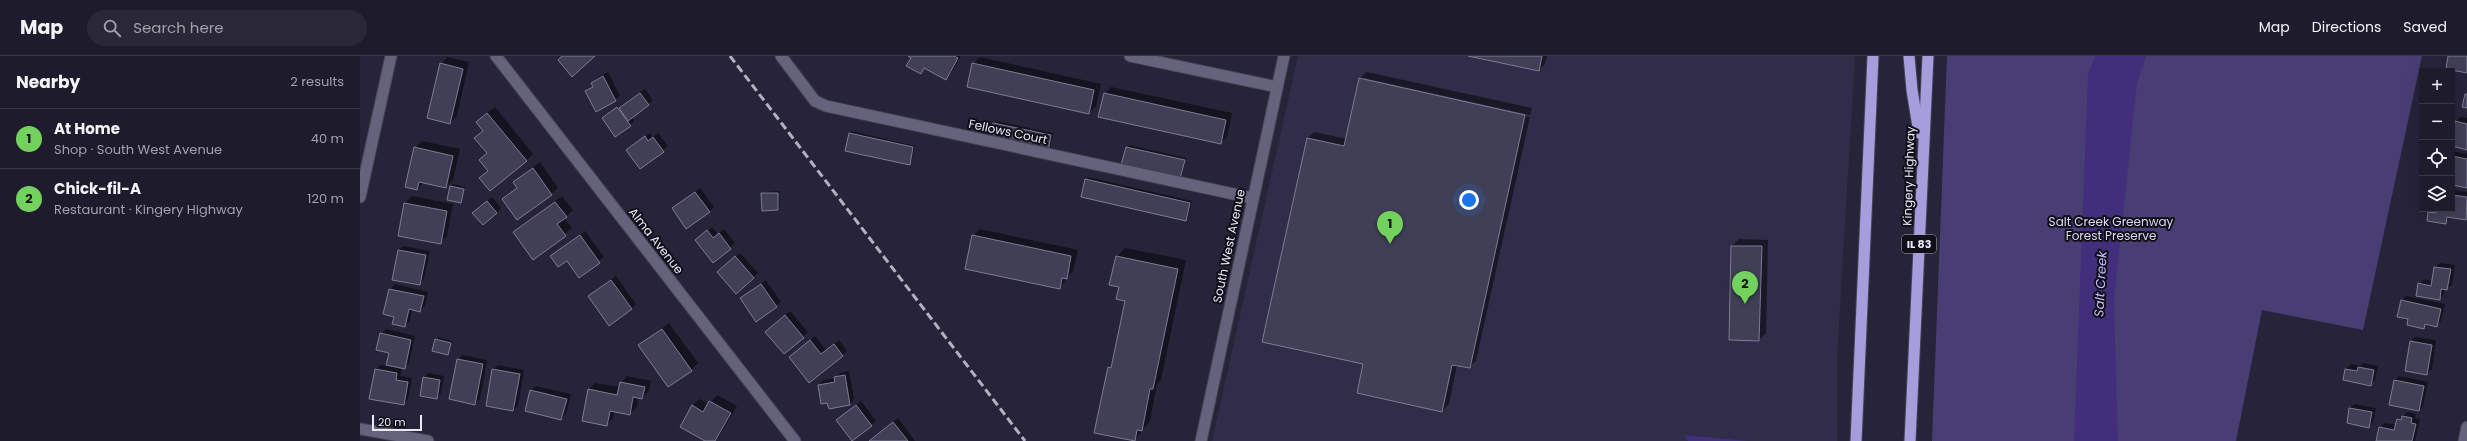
<!DOCTYPE html>
<html lang="en">
<head>
<meta charset="utf-8">
<style>
	body { margin:0; font-family:Poppins,sans-serif; background:#2a2838; color:#f1f3f6 }
	.controls { position:absolute; right:12px; top:12px; display:grid; overflow:hidden; border-radius:0px; box-shadow:0 4px 16px #0002 }
	.controls button { width:36px; height:36px; display:grid; place-items:center; padding:0; border:0; border-bottom:1px solid #3b3948; background:#1d1b2c; color:#f1f3f6; font:20px sans-serif }
	.scale { position:absolute; left:12px; bottom:10px; width:50px; box-sizing:border-box; padding-left:4px; border:2px solid #eae9f8; border-top:0; font-size:11px; line-height:14px; white-space:nowrap; color:#eae9f8; -webkit-text-stroke:3px #100f19; paint-order:stroke }
	.you { position:absolute; left:1109px; top:144px; width:14px; height:14px; margin:-10px; border:3px solid #fff; border-radius:50%; background:#1a73e8; box-shadow:0 0 0 6px #1a73e833 }
	.badge { display:grid; place-items:center; width:26px; height:26px; border-radius:50%; background:#72d25d; color:#111; font-size:13px; font-weight:700 }
	.pin { position:absolute; translate:-50% -33px; filter:drop-shadow(0 1px 2px #0008) }
	.pin::after { content:''; position:absolute; top:21px; width:14px; height:12px; background:inherit; clip-path:polygon(0 0,100% 0,50% 100%) }
	.list { margin:0; padding:0; list-style:none }
	h2 { display:flex; justify-content:space-between; align-items:center; height:52px; margin:0; padding:0 16px; font-size:17px }
	h2 small { font-size:13px; font-weight:400; color:#a0a1a9 }
	.list li { display:grid; grid-template-columns:26px 1fr auto; gap:12px; align-items:center; box-sizing:border-box; height:60px; padding:0 16px; border-top:1px solid #3b3948 }
	.list b { display:block; font-size:15px; white-space:nowrap }
	.list p { margin:0; font-size:13px; white-space:nowrap; color:#a0a1a9 }
	.list em { font-size:13px; font-style:normal; color:#a0a1a9 }
	.icon { flex:none; width:22px; height:22px; fill:none; stroke:currentColor; stroke-width:2; stroke-linecap:round; stroke-linejoin:round }
	.map { position:relative; flex:none; width:2107px; height:385px; overflow:hidden }
	header { display:flex; align-items:center; gap:24px; box-sizing:border-box; height:56px; padding:0 20px; background:#1d1b2c; border-bottom:1px solid #3b3948 }
	header strong { font-size:19px }
	nav { display:flex; gap:22px; margin-inline-start:auto; font-size:14px }
	.search { width:280px; height:36px; background:#2a2838; display:flex; align-items:center; gap:10px; box-sizing:border-box; padding:0 14px; border-radius:22px; color:#a0a1a9; font-size:15px }
	main { display:flex }
	aside { flex:1; background:#1d1b2c }
	.map>svg:first-child { display:block }
	.built { fill:#312d49 }
	.green { fill:#483e74 }
	.water { fill:#412f7b }
	.shadow { fill:#0007 }
	.building { fill:#413f56; stroke:#7e7b95 }
	.lines { fill:none; stroke-linecap:round; stroke-linejoin:round }
	.minor-casing { stroke:#444254; stroke-width:13 }
	.trunk-casing { stroke:#444254; stroke-width:13 }
	.minor { stroke:#65627c; stroke-width:11 }
	.trunk { stroke:#a69ddd; stroke-width:11 }
	.rail { stroke:#b2b0c1; stroke-width:3; stroke-dasharray:8 4; stroke-linecap:butt }
	.labels { text-anchor:middle; stroke-width:4; stroke-linejoin:round; paint-order:stroke }
	.shield { fill:#100f19; stroke:#a9a8b5; stroke-width:1 }
	.shield-label { font-size:11px; font-weight:bold; fill:#eae9f8 }
	.street-label { font-size:12px; fill:#eae9f8; stroke:#100f19 }
	.park-label { font-size:12px; fill:#dad8ef; stroke:#100f19 }
	.water-label { font-size:13px; font-style:italic; fill:#c4bbfd; stroke:#100f19 }
</style>
</head>
<body>
<header>
<strong>Map</strong>
<div class="search"><svg class="icon" aria-label="search" viewBox="0 0 24 24"><circle cx="10" cy="10" r="6"/><path d="M15 15l6 6"/></svg>Search here</div>
<nav><a>Map</a><a>Directions</a><a>Saved</a></nav>
</header>
<main>
<aside>
<h2>Nearby<small>2 results</small></h2>
<ul class="list">
<li><span class="badge">1</span><div><b>At Home</b><p>Shop · South West Avenue</p></div><em>40 m</em></li>
<li><span class="badge">2</span><div><b>Chick-fil-A</b><p>Restaurant · Kingery Highway</p></div><em>120 m</em></li>
</ul>
</aside>
<div class="map">
<svg width="2107" height="385" viewBox="0 0 2107 385">
	<rect width="100%" height="100%" fill="#27243a"/>
	<path class="built" d="M938,0H1495L1477,300V385H852Z"/>
	<path class="green" d="M1587,0H2062L2003,274L1902,254L1876,385H1572Z"/>
	<g class="water">
		<path d="M1735,0H1786L1777,27L1754,244L1758,385H1714L1728,18Z"/>
		<path d="M1325,379L1387,385H1328Z"/>
	</g>
	<g class="shadow">
		<path d="M550,0H601L592,16L586,23L565,12L561,16Z"/>
		<path d="M1112,0H1187L1185,8L1179,14Z"/>
		<path d="M87,1L109,6L97,60L90,67L81,8Z"/>
		<path d="M620,1L741,28L736,50L729,57L613,8Z"/>
		<path d="M248,16L260,40L237,55L226,35L234,29L232,27L237,22Z"/>
		<path d="M1007,16L1172,52L1170,59L1004,22V24L1170,61L1116,305L1109,311L1097,309L1089,348L1082,355L1004,307L948,82L954,76L987,83L1000,22Z"/>
		<path d="M751,31L872,57L867,81L860,87L745,38Z"/>
		<path d="M285,33L293,44L272,61L274,65L270,69L243,62Z"/>
		<path d="M135,51L173,98L166,105L121,122L128,115V97L116,82L124,74V59Z"/>
		<path d="M2101,61L2107,62V93L2092,89L2096,65Z"/>
		<path d="M636,65L693,77L690,93L634,68Z"/>
		<path d="M492,75L555,90L551,106L549,108L490,77Z"/>
		<path d="M290,77L293,81L298,77L308,90L280,112L267,94Z"/>
		<path d="M62,85L100,93L93,124L86,131L64,126L57,133L55,92Z"/>
		<path d="M769,89L826,102L822,120L820,122L767,91Z"/>
		<path d="M2092,95L2107,98V131L2092,123Z"/>
		<path d="M180,106L198,132L191,138L143,143L158,131L154,126Z"/>
		<path d="M728,121L832,145L828,162L826,164L726,123Z"/>
		<path d="M93,128L105,131L100,146L91,131Z"/>
		<path d="M340,132L354,151L349,156L313,153Z"/>
		<path d="M2092,134L2107,136V162L2090,160L2085,167L2069,156L2073,153H2092Z"/>
		<path d="M419,135L420,151L418,153L402,138L405,136Z"/>
		<path d="M52,140L93,148L87,180L80,187L45,147Z"/>
		<path d="M202,140L213,154L204,162L212,172L173,202L154,176Z"/>
		<path d="M132,141L141,152L137,157H113Z"/>
		<path d="M352,171L358,178L364,173L375,187L353,206L341,180Z"/>
		<path d="M620,173L718,194L713,215L700,231L613,180Z"/>
		<path d="M225,175L244,201L219,221L207,204L196,196Z"/>
		<path d="M1379,183L1408,184L1406,277L1399,284L1370,283L1372,190Z"/>
		<path d="M43,190L70,195L64,223L60,228L39,194Z"/>
		<path d="M765,192L826,204L801,324L797,328L790,365L775,384L749,312L753,308L766,244L760,231L757,200Z"/>
		<path d="M380,197L398,217L393,221L363,211Z"/>
		<path d="M2080,207L2095,209L2092,229L2085,233L2084,238L2079,243L2059,228L2064,223L2073,225L2075,211Z"/>
		<path d="M256,220L276,248L272,253L229,240Z"/>
		<path d="M406,224L421,246L416,250L386,238Z"/>
		<path d="M35,228L68,236L65,250L60,254L52,253L50,265L45,270L35,260L24,257L30,233Z"/>
		<path d="M2046,240L2085,248L2081,265L2076,270L2067,268L2063,272L2049,262L2042,245Z"/>
		<path d="M430,255L448,276L443,281L411,271Z"/>
		<path d="M309,267L338,307L331,314L279,289Z"/>
		<path d="M26,273L55,280L49,307L44,312L42,311L40,320L52,322L48,343L44,348L16,313L21,309L33,311L30,296L21,278Z"/>
		<path d="M455,280L466,294L479,284L487,295L482,299L435,297Z"/>
		<path d="M78,281L92,285L88,298L76,283Z"/>
		<path d="M2055,281L2076,284L2072,313L2067,318L2051,285Z"/>
		<path d="M102,299L127,304L120,343L115,347L98,304Z"/>
		<path d="M2003,307L2018,310L2015,324L2011,328L1984,323L1986,313L1991,308L2000,310Z"/>
		<path d="M138,309L164,314L158,350L153,354L133,313Z"/>
		<path d="M489,315L494,343L490,348L459,329L463,324L475,322L480,317Z"/>
		<path d="M69,317L84,320L81,337L76,342L64,321Z"/>
		<path d="M267,320L291,325L289,335L282,342L278,341L277,351L270,358L255,355L253,362L246,369L229,333L235,327L260,331L261,327Z"/>
		<path d="M2039,320L2068,326L2063,350L2058,354L2035,324Z"/>
		<path d="M176,330L211,338L206,358L201,363L166,354L171,334Z"/>
		<path d="M357,339L377,350L359,381L356,385H347L333,349L339,343L349,348Z"/>
		<path d="M501,345L516,365L511,369L477,364Z"/>
		<path d="M1995,348L2016,352L2013,366L2009,370L1990,352Z"/>
		<path d="M2048,356L2056,358L2055,362L2060,363L2055,385H2017L2020,372L2025,367L2037,369L2038,363Z"/>
		<path d="M538,362L555,385H509Z"/>
	</g>
	<g class="building">
		<path d="M202,0H235L212,21L198,4Z"/>
		<path d="M548,0H594L598,2L586,24L564,12L561,18L546,10L551,2Z"/>
		<path d="M1108,0H1182L1179,15Z"/>
		<path d="M2088,0H2107V17L2086,13Z"/>
		<path d="M80,7L103,13L90,68L67,62Z"/>
		<path d="M612,7L734,34L729,58L607,31Z"/>
		<path d="M243,20L256,45L236,56L225,35L233,31L231,27Z"/>
		<path d="M999,22L1165,59L1110,312L1092,309L1082,356L997,337L1003,308L902,286L947,82L984,90Z"/>
		<path d="M280,37L289,49L268,65L259,52Z"/>
		<path d="M744,37L866,64L861,88L738,61Z"/>
		<path d="M2105,38H2107V52L2102,51Z"/>
		<path d="M257,51L271,70L255,81L242,62Z"/>
		<path d="M127,57L167,105L130,135L119,122L128,115L119,104L127,97L114,82L123,75L116,66Z"/>
		<path d="M2095,65L2107,68V94L2092,90Z"/>
		<path d="M633,67L691,79L688,96L629,84Z"/>
		<path d="M489,77L553,91L550,109L485,95Z"/>
		<path d="M285,80L288,85L293,81L304,96L280,113L266,94Z"/>
		<path d="M54,91L93,100L86,132L59,126L57,134L45,131Z"/>
		<path d="M766,91L825,104L820,123L761,109Z"/>
		<path d="M2092,100L2107,103V132L2092,129Z"/>
		<path d="M173,112L192,139L157,164L142,143L157,132L153,126Z"/>
		<path d="M725,123L830,147L826,165L721,141Z"/>
		<path d="M90,130L104,133L101,147L87,144Z"/>
		<path d="M335,136L350,156L326,173L312,152Z"/>
		<path d="M401,137H418V154L402,155Z"/>
		<path d="M2092,139L2107,141L2106,164L2087,161L2086,168L2067,165L2068,156L2076,157V153H2092Z"/>
		<path d="M127,145L137,157L123,169L112,157Z"/>
		<path d="M195,146L207,161L197,168L206,180L173,204L153,176Z"/>
		<path d="M44,147L87,155L81,188L38,180Z"/>
		<path d="M347,174L353,182L359,177L371,193L353,207L335,184Z"/>
		<path d="M220,179L240,207L219,222L207,205L198,211L190,200Z"/>
		<path d="M612,179L711,200L707,223L702,222L700,233L605,213Z"/>
		<path d="M1371,190H1402L1399,285L1369,284Z"/>
		<path d="M38,194L66,199L60,229L32,224Z"/>
		<path d="M375,200L394,222L376,238L357,216Z"/>
		<path d="M756,200L818,213L793,333H790L782,375L777,374L775,385L734,377L748,311L751,312L765,245L756,243L759,231L749,229Z"/>
		<path d="M2074,211L2091,213L2087,234L2081,233L2080,244L2056,240L2058,227L2071,230Z"/>
		<path d="M251,224L272,253L249,270L228,240Z"/>
		<path d="M401,228L417,251L396,266L380,242Z"/>
		<path d="M29,233L64,240L60,256L49,253L45,271L32,268L34,261L23,258Z"/>
		<path d="M2041,244L2081,253L2077,271L2065,268L2064,273L2047,269L2048,263L2037,261Z"/>
		<path d="M425,259L444,282L424,298L405,276Z"/>
		<path d="M302,273L332,315L308,331L278,289Z"/>
		<path d="M20,277L51,284L45,313L26,309L29,297L16,294Z"/>
		<path d="M75,283L91,287L88,299L72,295Z"/>
		<path d="M450,284L461,298L474,288L483,300L449,327L429,301Z"/>
		<path d="M2050,285L2072,289L2067,319L2045,315Z"/>
		<path d="M97,303L123,308L115,349L89,343Z"/>
		<path d="M1998,311L2014,314L2011,330L1983,324L1985,313L1997,315Z"/>
		<path d="M15,313L37,317L36,324L48,326L44,349L9,343Z"/>
		<path d="M132,313L160,318L153,355L126,350Z"/>
		<path d="M485,319L490,349L469,353L467,347L461,348L458,329L475,326L474,321Z"/>
		<path d="M63,321L80,324L77,343L60,340Z"/>
		<path d="M2034,324L2064,330L2059,355L2029,349Z"/>
		<path d="M260,326L285,331L282,343L273,341L270,359L250,355L247,370L222,365L228,333L257,339Z"/>
		<path d="M170,334L207,343L201,364L165,355Z"/>
		<path d="M349,345L371,357L355,385H345L320,371L332,349L343,356Z"/>
		<path d="M496,349L512,370L492,385L476,364Z"/>
		<path d="M1989,352L2012,356L2009,372L1987,367Z"/>
		<path d="M2042,360L2052,362L2051,367L2056,368L2052,385H2016L2019,371L2034,374L2037,363L2041,364Z"/>
		<path d="M533,366L548,385H509Z"/>
	</g>
	<g class="lines">
		<defs>
			<g id="minor">
				<path d="M136,0L435,385"/>
				<path d="M421,0L455,45L466,50L892,142"/>
				<path d="M770,0L917,31"/>
				<path d="M0,141L31,0"/>
				<path d="M0,373L68,385"/>
				<path d="M841,385L924,0"/>
				<path d="M2104,385L2107,371"/>
			</g>
			<g id="trunk">
				<path d="M1549,0L1552,34L1559,77"/>
				<path d="M1496,385L1513,0"/>
				<path d="M1550,385L1568,0"/>
			</g>
		</defs>
		<use href="#minor" class="minor-casing"/>
		<use href="#trunk" class="trunk-casing"/>
		<use href="#minor" class="minor"/>
		<use href="#trunk" class="trunk"/>
		<path class="rail" d="M370,0L665,385"/>
	</g>
	<g class="labels">
		<rect class="shield" x="1542" y="179" width="34" height="18" rx="3"/>
		<g class="shield-label">
			<text x="1559" y="192">IL 83</text>
		</g>
		<g class="street-label">
			<text transform="translate(648 76) rotate(12)" y="4">Fellows Court</text>
			<text transform="translate(1549 120) rotate(-88)" y="4">Kingery Highway</text>
			<text transform="translate(296 185) rotate(52)" y="4">Alma Avenue</text>
			<text transform="translate(869 190) rotate(-78)" y="4">South West Avenue</text>
		</g>
		<g class="park-label">
			<text x="1751" y="170">Salt Creek Greenway<tspan x="1751" dy="14">Forest Preserve</tspan></text>
		</g>
		<g class="water-label">
			<text transform="translate(1740 228) rotate(-87)" y="5">Salt Creek</text>
		</g>
	</g>
</svg>
<div class="controls">
<button>+</button>
<button>−</button>
<button><svg class="icon" aria-label="locate" viewBox="0 0 24 24"><circle cx="12" cy="12" r="6"/><path d="M12 2v4M12 18v4M2 12h4M18 12h4"/></svg></button>
<button><svg class="icon" aria-label="layers" viewBox="0 0 24 24"><path d="M12 4l9 5-9 5-9-5zM3 14l9 5 9-5"/></svg></button>
</div>
<div class="scale">20 m</div>
<div class="you"></div>
<div class="pin badge" style="left:1030px;top:188px">1</div>
<div class="pin badge" style="left:1385px;top:248px">2</div>
</div>
</main>
</body>
</html>
